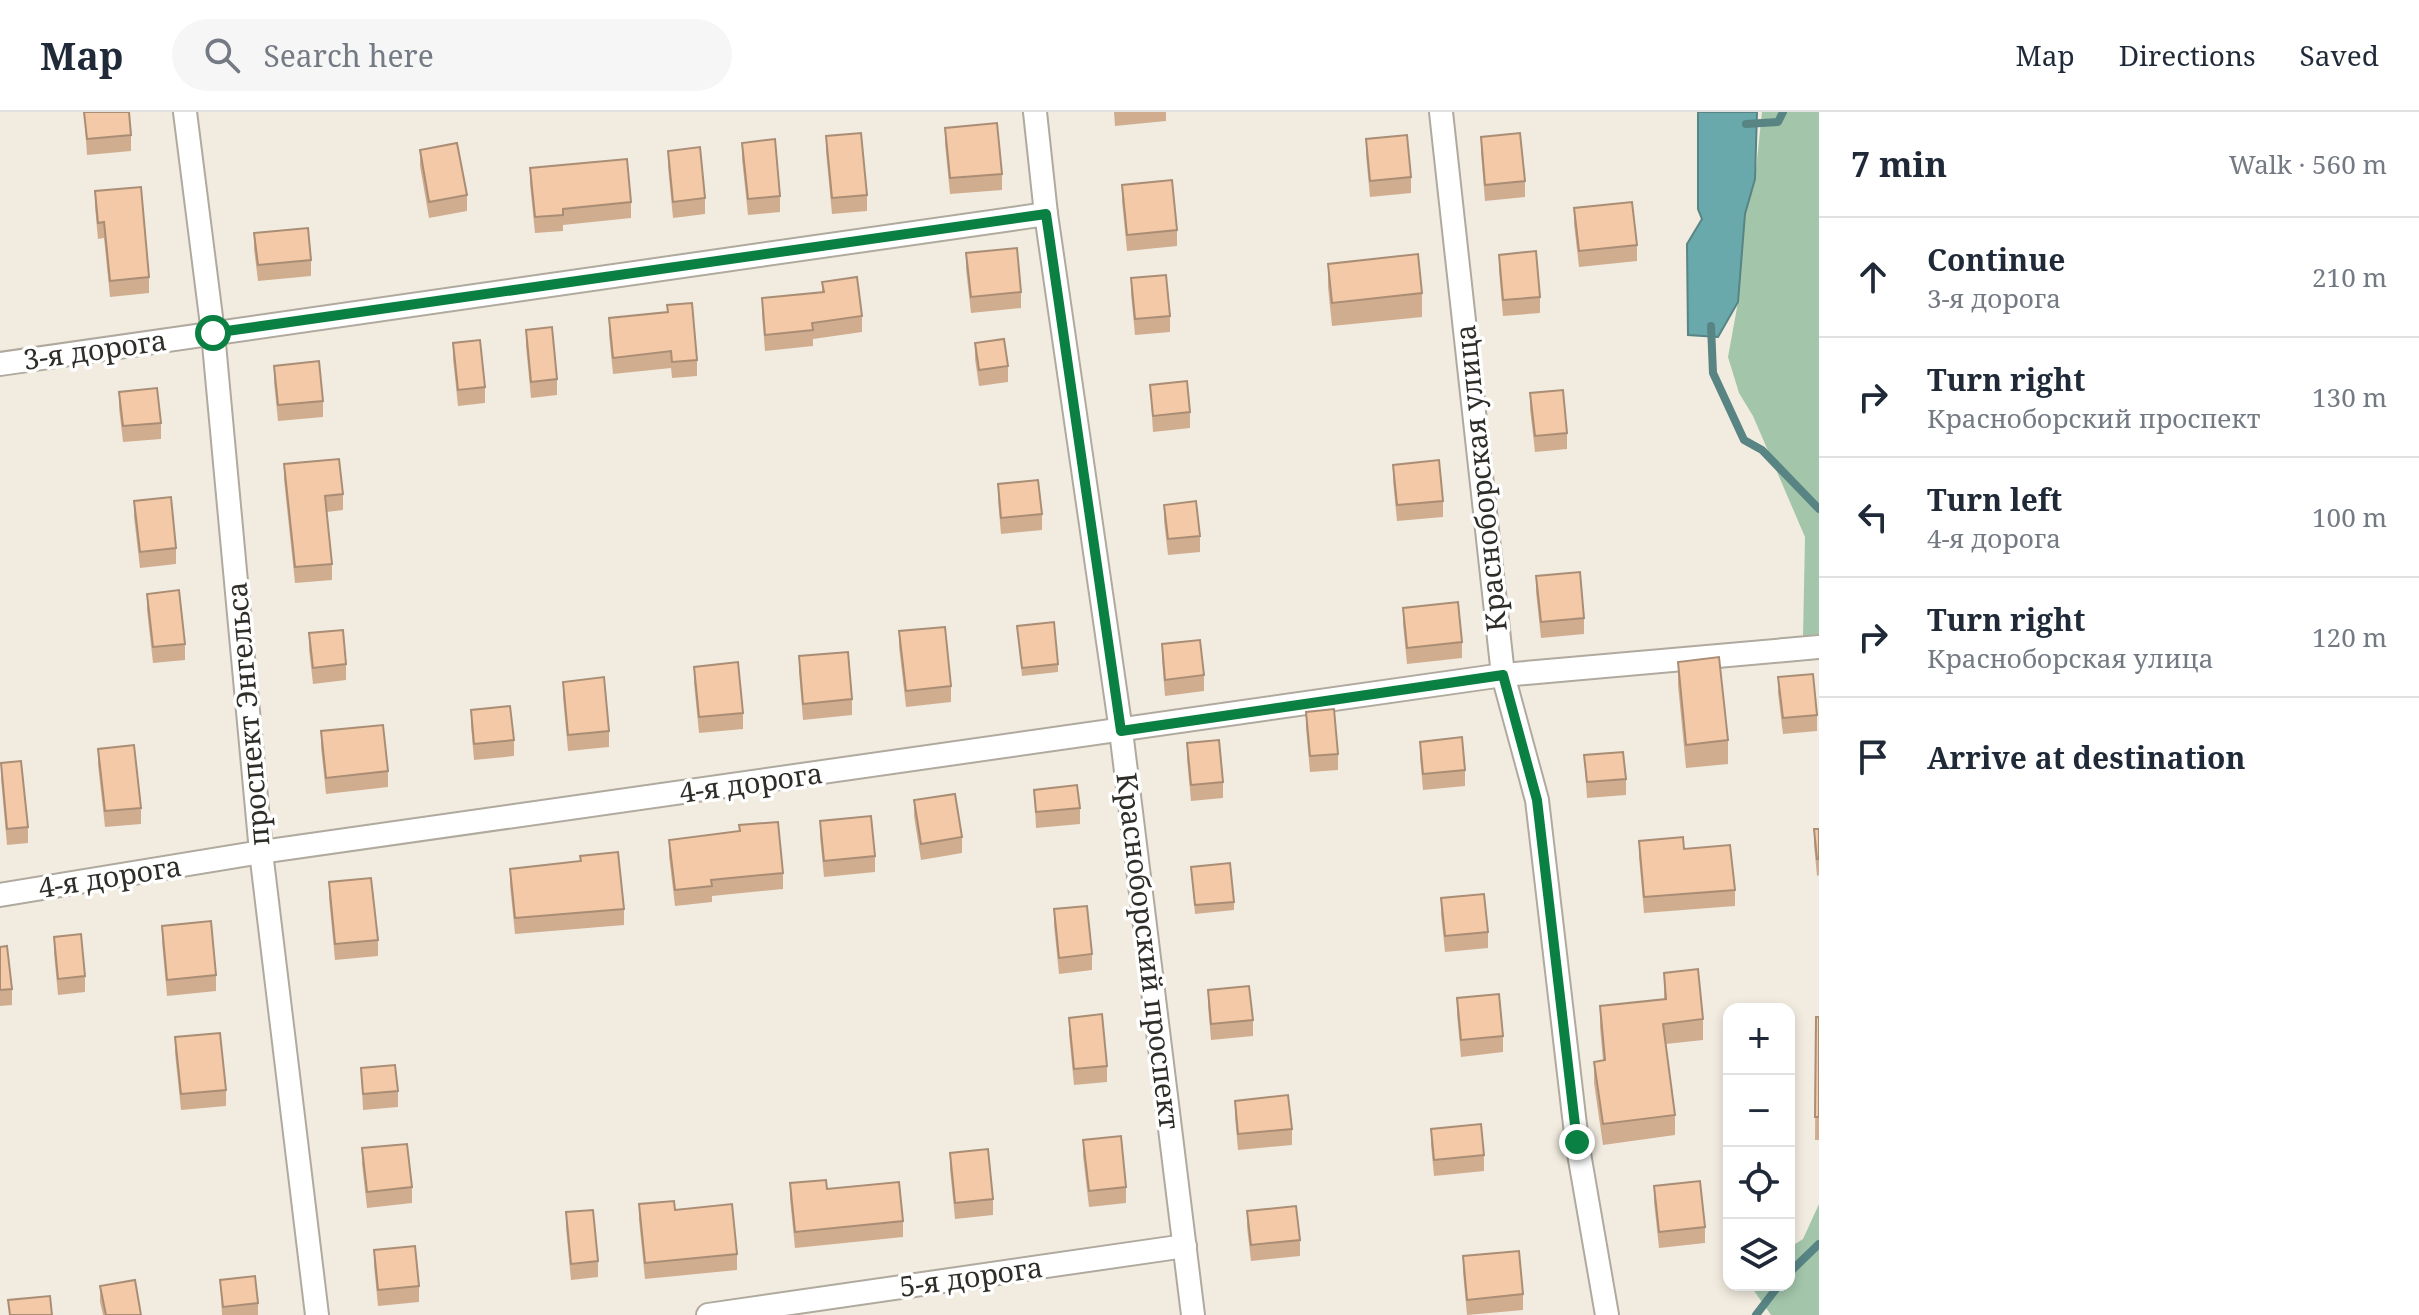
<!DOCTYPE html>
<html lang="en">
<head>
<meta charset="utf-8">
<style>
	body { margin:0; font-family:"Noto Serif",serif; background:#f6f6f7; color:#1f2937 }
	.controls { position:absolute; right:24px; bottom:24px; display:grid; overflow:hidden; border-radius:16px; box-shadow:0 4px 12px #0003 }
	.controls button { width:72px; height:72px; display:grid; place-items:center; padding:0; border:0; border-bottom:2px solid #e0e1e3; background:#fff; color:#1f2937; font:40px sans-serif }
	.stop { position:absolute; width:24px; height:24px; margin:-18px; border:6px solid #0b8043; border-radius:50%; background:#fff }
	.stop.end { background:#0b8043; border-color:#fff; box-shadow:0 2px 8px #0008 }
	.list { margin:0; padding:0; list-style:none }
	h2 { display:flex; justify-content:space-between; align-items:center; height:104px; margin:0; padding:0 32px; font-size:34px }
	h2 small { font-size:26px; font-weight:400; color:#747a83 }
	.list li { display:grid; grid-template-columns:52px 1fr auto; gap:24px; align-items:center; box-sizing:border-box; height:120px; padding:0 32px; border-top:2px solid #e0e1e3 }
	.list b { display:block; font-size:30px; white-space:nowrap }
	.list p { margin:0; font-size:26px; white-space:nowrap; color:#747a83 }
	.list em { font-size:26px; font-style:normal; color:#747a83 }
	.icon { flex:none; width:44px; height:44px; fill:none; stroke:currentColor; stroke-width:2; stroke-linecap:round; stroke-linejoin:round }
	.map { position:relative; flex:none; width:1819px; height:1203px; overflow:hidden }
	header { display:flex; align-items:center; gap:48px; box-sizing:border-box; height:112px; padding:0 40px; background:#fff; border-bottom:2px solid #e0e1e3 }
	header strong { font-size:38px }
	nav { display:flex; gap:44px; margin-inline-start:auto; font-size:28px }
	.search { width:560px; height:72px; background:#f6f6f7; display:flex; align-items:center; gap:20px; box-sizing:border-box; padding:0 28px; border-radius:44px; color:#747a83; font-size:30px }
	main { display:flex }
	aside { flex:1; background:#fff }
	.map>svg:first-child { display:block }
	.green { fill:#a3c6ab }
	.water { fill:#69a9ab; stroke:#588484; stroke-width:2 }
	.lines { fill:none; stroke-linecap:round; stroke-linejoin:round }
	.stream { stroke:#588484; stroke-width:8 }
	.street-casing { stroke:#afa99e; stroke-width:26 }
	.street { stroke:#fff; stroke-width:22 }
	.wall { fill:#d1ad90 }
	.building { fill:#f3c9a7; stroke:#aa8d75; stroke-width:2 }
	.route { stroke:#0b8043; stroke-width:10 }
	.labels { text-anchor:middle; stroke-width:7; stroke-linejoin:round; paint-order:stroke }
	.street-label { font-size:28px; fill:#2f2d28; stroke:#fff }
</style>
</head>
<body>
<header>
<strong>Map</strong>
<div class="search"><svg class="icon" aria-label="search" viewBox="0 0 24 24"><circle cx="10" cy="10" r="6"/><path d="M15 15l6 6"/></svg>Search here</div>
<nav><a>Map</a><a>Directions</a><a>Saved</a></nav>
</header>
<main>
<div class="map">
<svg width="1819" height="1203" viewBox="0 0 1819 1203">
	<rect width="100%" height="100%" fill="#f2ece0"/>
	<g class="green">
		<path d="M1762,0H1819V522L1803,524L1805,425L1753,304L1739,281L1728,245L1738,190L1745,102L1755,67Z"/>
		<path d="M1819,1092V1203H1771L1750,1173H1789V1136L1803,1127Z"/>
	</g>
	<path class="water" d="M1698,0H1757L1755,67L1745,102L1738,190L1718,225L1688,223L1687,132L1702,107L1698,97Z"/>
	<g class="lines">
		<g class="stream">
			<path d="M1746,12L1778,10L1783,0"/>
			<path d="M1711,214L1713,261L1744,328L1762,338L1819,397"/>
			<path d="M1789,1161L1819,1132"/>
			<path d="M1756,1203L1779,1173"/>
		</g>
		<defs>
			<g id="street">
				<path d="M185,0L213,221L261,740L317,1203"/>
				<path d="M1035,0L1046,102L1121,619L1193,1203"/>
				<path d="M1441,0L1503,563L1537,688L1577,1030L1607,1203"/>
				<path d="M0,252L1046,102"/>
				<path d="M0,783L261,740L1503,563L1819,535"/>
				<path d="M708,1203L1185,1134"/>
			</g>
		</defs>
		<use href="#street" class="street-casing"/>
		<use href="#street" class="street"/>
	</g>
	<g class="wall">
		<path d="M84,0L131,23V39L87,43Z"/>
		<path d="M1114,0H1166V9L1115,14Z"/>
		<path d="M945,16L1002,62V78L950,82L945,32Z"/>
		<path d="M826,24L867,83V99L832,102L826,40Z"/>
		<path d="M1481,25L1525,69V85L1485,89L1481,41Z"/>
		<path d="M1366,27L1411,65V81L1370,85L1366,43Z"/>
		<path d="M742,31L780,84V100L748,103L742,47Z"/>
		<path d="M420,38L467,83V99L429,106L420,54Z"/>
		<path d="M668,39L705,86V102L673,106L668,55Z"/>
		<path d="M530,56L631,90V106L563,113V119L535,121L530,72Z"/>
		<path d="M1122,73L1177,118V134L1127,139L1122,89Z"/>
		<path d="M95,79L149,165V181L110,185L104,126L98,127L95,95Z"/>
		<path d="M1574,96L1637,133V149L1579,155L1574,112Z"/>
		<path d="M254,121L311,148V164L258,169L254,137Z"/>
		<path d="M966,141L1021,180V196L971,201L966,157Z"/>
		<path d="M1499,143L1540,185V201L1503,204L1499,159Z"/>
		<path d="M1328,152L1422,181V205L1332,214L1328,175Z"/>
		<path d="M1131,166L1170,204V220L1135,223L1131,182Z"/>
		<path d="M822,170L862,204V220L813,227V234L765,239L762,202V186L822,180Z"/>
		<path d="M609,206L697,248V264L672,266L671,256L613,262L609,222Z"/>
		<path d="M526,218L557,267V283L531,286L526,234Z"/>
		<path d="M453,231L485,275V291L458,294L453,247Z"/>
		<path d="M975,231L1008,254V270L979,274L975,247Z"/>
		<path d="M274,254L323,289V305L278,309L274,270Z"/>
		<path d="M1150,273L1190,300V316L1153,320Z"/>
		<path d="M119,280L161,311V327L123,330L119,296Z"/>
		<path d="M1530,281L1567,321V337L1535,340L1530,297Z"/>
		<path d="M284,352L343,382V398L327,400L332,452V468L295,471L284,368Z"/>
		<path d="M1393,353L1443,389V405L1397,409L1393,369Z"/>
		<path d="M998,372L1042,402V418L1001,422L998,388Z"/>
		<path d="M134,389L176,436V452L140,456L134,405Z"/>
		<path d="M1164,393L1200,424V440L1168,443L1164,409Z"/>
		<path d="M1536,464L1584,506V522L1541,526L1536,480Z"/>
		<path d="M147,482L185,532V548L153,551L147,498Z"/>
		<path d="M1403,496L1462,530V546L1407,552L1403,512Z"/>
		<path d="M1017,514L1058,552V560L1022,564Z"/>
		<path d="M899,519L951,574V590L906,595L899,535Z"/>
		<path d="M309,521L346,552V568L313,572L309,537Z"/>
		<path d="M1162,532L1204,563V579L1165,584L1162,548Z"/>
		<path d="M799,544L852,587V603L803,608L799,560Z"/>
		<path d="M1678,550L1728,628V652L1686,656L1678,573Z"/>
		<path d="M694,555L743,601V617L699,621L694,571Z"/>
		<path d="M1778,565L1817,603V619L1783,622L1778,581Z"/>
		<path d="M563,570L609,619V635L568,639L563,586Z"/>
		<path d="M471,598L514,628V644L474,648L471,614Z"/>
		<path d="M1306,600L1338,642V658L1310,660L1306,616Z"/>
		<path d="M321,619L388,659V675L326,682L321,635Z"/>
		<path d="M1420,630L1465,658V674L1423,678L1420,646Z"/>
		<path d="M1187,631L1223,670V686L1191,689L1187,647Z"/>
		<path d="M98,637L141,696V712L105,715L98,653Z"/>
		<path d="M1584,643L1626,667V683L1587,686Z"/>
		<path d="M1,651L28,715V731L7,733L1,667Z"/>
		<path d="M1034,678L1080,696V712L1036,716Z"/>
		<path d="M914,688L962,725V741L921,748L914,704Z"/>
		<path d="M820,709L875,744V760L824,765L820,725Z"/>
		<path d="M1814,717H1819V763L1817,764L1814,733Z"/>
		<path d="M739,720L783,761V777L712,784V790L675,794L669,744V728Z"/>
		<path d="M1639,729L1684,737L1735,778V794L1644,801L1639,745Z"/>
		<path d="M1191,755L1234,790V798L1195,802Z"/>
		<path d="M510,757L624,797V813L515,822L510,773Z"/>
		<path d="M329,770L378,828V844L335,848L329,786Z"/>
		<path d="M1441,786L1488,820V836L1445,840L1441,802Z"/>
		<path d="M1054,797L1092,842V858L1059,862L1054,813Z"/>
		<path d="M162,814L216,863V879L167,884L162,830Z"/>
		<path d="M54,825L85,864V880L58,883L54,841Z"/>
		<path d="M0,835L12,877V893L0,894Z"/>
		<path d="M1664,861L1703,907V928L1666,932L1675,1003V1023L1603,1033L1594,971V950L1603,949L1600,915V894L1664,887Z"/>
		<path d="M1208,878L1253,908V924L1211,928L1208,894Z"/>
		<path d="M1457,886L1503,924V940L1461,945L1457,902Z"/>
		<path d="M1816,905H1819V1028H1815Z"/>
		<path d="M1069,906L1107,954V970L1074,973L1069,922Z"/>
		<path d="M175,925L226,978V994L181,998L175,941Z"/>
		<path d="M361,956L398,979V995L363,998Z"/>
		<path d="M1235,989L1292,1017V1033L1238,1038L1235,1005Z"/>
		<path d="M1431,1017L1484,1043V1059L1434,1064L1431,1033Z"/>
		<path d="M1083,1028L1126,1075V1091L1089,1095L1083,1044Z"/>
		<path d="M362,1036L412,1075V1091L367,1096L362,1052Z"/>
		<path d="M950,1041L993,1087V1103L955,1107L950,1057Z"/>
		<path d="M790,1071L827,1077L903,1109V1125L795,1136L790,1087Z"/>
		<path d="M1654,1074L1705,1115V1131L1659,1136L1654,1090Z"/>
		<path d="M639,1092L675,1098L737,1142V1158L645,1167L639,1108Z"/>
		<path d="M1247,1099L1300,1128V1144L1251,1149L1247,1115Z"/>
		<path d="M566,1100L598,1149V1165L571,1168L566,1116Z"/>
		<path d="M374,1138L419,1174V1190L378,1194L374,1154Z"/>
		<path d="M1463,1144L1523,1182V1198L1467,1203L1463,1160Z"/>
		<path d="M220,1168L258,1191V1203H222Z"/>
		<path d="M100,1174L141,1203H103L100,1190Z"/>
	</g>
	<g class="building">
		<path d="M84,0H129L131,23L87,27Z"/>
		<path d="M997,11L1002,62L950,66L945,16Z"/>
		<path d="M861,21L867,83L832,86L826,24Z"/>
		<path d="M1520,21L1525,69L1485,73L1481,25Z"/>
		<path d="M1407,23L1411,65L1370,69L1366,27Z"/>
		<path d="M775,27L780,84L748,87L742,31Z"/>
		<path d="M457,31L467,83L429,90L420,38Z"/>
		<path d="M700,35L705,86L673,90L668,39Z"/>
		<path d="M627,47L631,90L563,97V103L535,105L530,56Z"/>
		<path d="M1172,68L1177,118L1127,123L1122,73Z"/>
		<path d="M141,75L149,165L110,169L104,110L98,111L95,79Z"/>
		<path d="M1632,90L1637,133L1579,139L1574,96Z"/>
		<path d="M308,116L311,148L258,153L254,121Z"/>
		<path d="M1017,136L1021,180L971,185L966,141Z"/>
		<path d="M1536,139L1540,185L1503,188L1499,143Z"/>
		<path d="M1418,142L1422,181L1332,191L1328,152Z"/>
		<path d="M1166,163L1170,204L1135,207L1131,166Z"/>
		<path d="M857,165L862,204L812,211L813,218L765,223L762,186L824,180L822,170Z"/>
		<path d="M692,191L697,248L672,250L671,239L613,246L609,206L668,200L667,193Z"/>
		<path d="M552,215L557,267L531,270L526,218Z"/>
		<path d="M1004,227L1008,254L979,258L975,231Z"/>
		<path d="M480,228L485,275L458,278L453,231Z"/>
		<path d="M319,249L323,289L278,293L274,254Z"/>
		<path d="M1187,269L1190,300L1153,304L1150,273Z"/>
		<path d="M157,276L161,311L123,314L119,280Z"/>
		<path d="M1563,278L1567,321L1535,324L1530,281Z"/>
		<path d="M339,347L343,382L325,384L332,452L295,455L284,352Z"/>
		<path d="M1439,348L1443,389L1397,393L1393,353Z"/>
		<path d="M1038,368L1042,402L1001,406L998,372Z"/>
		<path d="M171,385L176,436L140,440L134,389Z"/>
		<path d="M1196,389L1200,424L1168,427L1164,393Z"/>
		<path d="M1580,460L1584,506L1541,510L1536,464Z"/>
		<path d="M179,478L185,532L153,535L147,482Z"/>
		<path d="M1458,490L1462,530L1407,536L1403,496Z"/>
		<path d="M1054,510L1058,552L1022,556L1017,514Z"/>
		<path d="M945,515L951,574L906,579L899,519Z"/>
		<path d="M343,518L346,552L313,556L309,521Z"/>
		<path d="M1200,528L1204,563L1165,568L1162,532Z"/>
		<path d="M848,540L852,587L803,592L799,544Z"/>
		<path d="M1719,545L1728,628L1686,633L1678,550Z"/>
		<path d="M738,550L743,601L699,605L694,555Z"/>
		<path d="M1813,562L1817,603L1783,606L1778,565Z"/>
		<path d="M604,565L609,619L568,623L563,570Z"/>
		<path d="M510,594L514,628L474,632L471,598Z"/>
		<path d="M1334,597L1338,642L1310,644L1306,600Z"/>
		<path d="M383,613L388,659L326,666L321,619Z"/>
		<path d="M1462,625L1465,658L1423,662L1420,630Z"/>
		<path d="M1219,628L1223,670L1191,673L1187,631Z"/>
		<path d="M134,633L141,696L105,699L98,637Z"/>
		<path d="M1623,640L1626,667L1587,670L1584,643Z"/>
		<path d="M21,649L28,715L7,717L1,651Z"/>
		<path d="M1077,673L1080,696L1036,700L1034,678Z"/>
		<path d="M955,682L962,725L921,732L914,688Z"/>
		<path d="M871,704L875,744L824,749L820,709Z"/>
		<path d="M778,710L783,761L711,768L712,774L675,778L669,728L740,719L739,713Z"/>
		<path d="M1814,717H1819V747H1817Z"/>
		<path d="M1683,725L1684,737L1730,733L1735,778L1644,785L1639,729Z"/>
		<path d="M618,740L624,797L515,806L510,757L581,749L580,744Z"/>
		<path d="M1230,751L1234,790L1195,793L1191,755Z"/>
		<path d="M371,766L378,828L335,832L329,770Z"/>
		<path d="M1484,782L1488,820L1445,824L1441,786Z"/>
		<path d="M1087,794L1092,842L1059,846L1054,797Z"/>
		<path d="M211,809L216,863L167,868L162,814Z"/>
		<path d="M81,822L85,864L58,867L54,825Z"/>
		<path d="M7,834L12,877L0,878V835Z"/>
		<path d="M1698,857L1703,907L1663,912L1675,1003L1603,1012L1594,950L1605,948L1600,894L1666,887L1664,861Z"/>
		<path d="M1249,874L1253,908L1211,912L1208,878Z"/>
		<path d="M1499,882L1503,924L1461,928L1457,886Z"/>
		<path d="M1102,902L1107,954L1074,957L1069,906Z"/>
		<path d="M1816,905H1819V1005H1815Z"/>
		<path d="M220,921L226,978L181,982L175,925Z"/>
		<path d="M395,953L398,979L363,982L361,956Z"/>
		<path d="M1288,983L1292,1017L1238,1022L1235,989Z"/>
		<path d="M1481,1012L1484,1043L1434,1048L1431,1017Z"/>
		<path d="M1121,1024L1126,1075L1089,1079L1083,1028Z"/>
		<path d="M407,1032L412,1075L367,1080L362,1036Z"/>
		<path d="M988,1037L993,1087L955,1091L950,1041Z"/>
		<path d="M826,1068L827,1077L899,1070L903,1109L795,1120L790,1071Z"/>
		<path d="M1700,1069L1705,1115L1659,1120L1654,1074Z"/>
		<path d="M674,1089L675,1098L732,1092L737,1142L645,1151L639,1092Z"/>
		<path d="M1296,1094L1300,1128L1251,1133L1247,1099Z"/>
		<path d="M593,1098L598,1149L571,1152L566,1100Z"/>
		<path d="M415,1134L419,1174L378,1178L374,1138Z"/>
		<path d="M1519,1139L1523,1182L1467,1188L1463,1144Z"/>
		<path d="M255,1164L258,1191L223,1195L220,1168Z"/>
		<path d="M135,1168L141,1203H106L100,1174Z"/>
		<path d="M50,1184L52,1203H10L8,1188Z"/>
	</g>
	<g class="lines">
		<path class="route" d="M213,221L1046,102L1121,619L1503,563L1537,688L1577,1030"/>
	</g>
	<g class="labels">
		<g class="street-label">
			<text transform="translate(95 238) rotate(-8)" y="10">3-я дорога</text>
			<text transform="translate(1481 366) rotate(-96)" y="10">Красноборская улица</text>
			<text transform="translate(248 602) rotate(-95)" y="10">проспект Энгельса</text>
			<text transform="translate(751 671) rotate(-8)" y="10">4-я дорога</text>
			<text transform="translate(110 765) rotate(-9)" y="10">4-я дорога</text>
			<text transform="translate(1148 839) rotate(83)" y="10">Красноборский проспект</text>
			<text transform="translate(971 1165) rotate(-8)" y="10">5-я дорога</text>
		</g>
	</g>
</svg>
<div class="controls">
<button>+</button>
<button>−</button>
<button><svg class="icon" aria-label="locate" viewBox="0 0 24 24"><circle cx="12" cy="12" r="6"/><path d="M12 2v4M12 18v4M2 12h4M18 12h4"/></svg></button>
<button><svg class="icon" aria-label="layers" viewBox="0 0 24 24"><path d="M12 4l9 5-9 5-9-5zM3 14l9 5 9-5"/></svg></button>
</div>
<div class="stop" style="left:213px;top:221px"></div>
<div class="stop end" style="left:1577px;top:1030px"></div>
</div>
<aside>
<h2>7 min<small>Walk · 560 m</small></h2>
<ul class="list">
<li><svg class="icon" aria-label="ahead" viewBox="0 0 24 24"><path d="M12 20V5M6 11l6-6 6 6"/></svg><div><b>Continue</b><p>3-я дорога</p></div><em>210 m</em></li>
<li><svg class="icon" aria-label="right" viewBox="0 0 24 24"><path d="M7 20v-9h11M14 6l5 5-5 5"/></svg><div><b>Turn right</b><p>Красноборский проспект</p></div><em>130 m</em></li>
<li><svg class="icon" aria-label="left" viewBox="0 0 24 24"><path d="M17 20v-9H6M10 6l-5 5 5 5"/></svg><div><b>Turn left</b><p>4-я дорога</p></div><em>100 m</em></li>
<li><svg class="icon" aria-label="right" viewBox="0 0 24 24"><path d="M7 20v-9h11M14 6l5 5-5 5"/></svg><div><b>Turn right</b><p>Красноборская улица</p></div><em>120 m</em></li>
<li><svg class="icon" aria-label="arrive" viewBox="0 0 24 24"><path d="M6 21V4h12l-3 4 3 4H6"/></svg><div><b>Arrive at destination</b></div></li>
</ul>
</aside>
</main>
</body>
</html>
